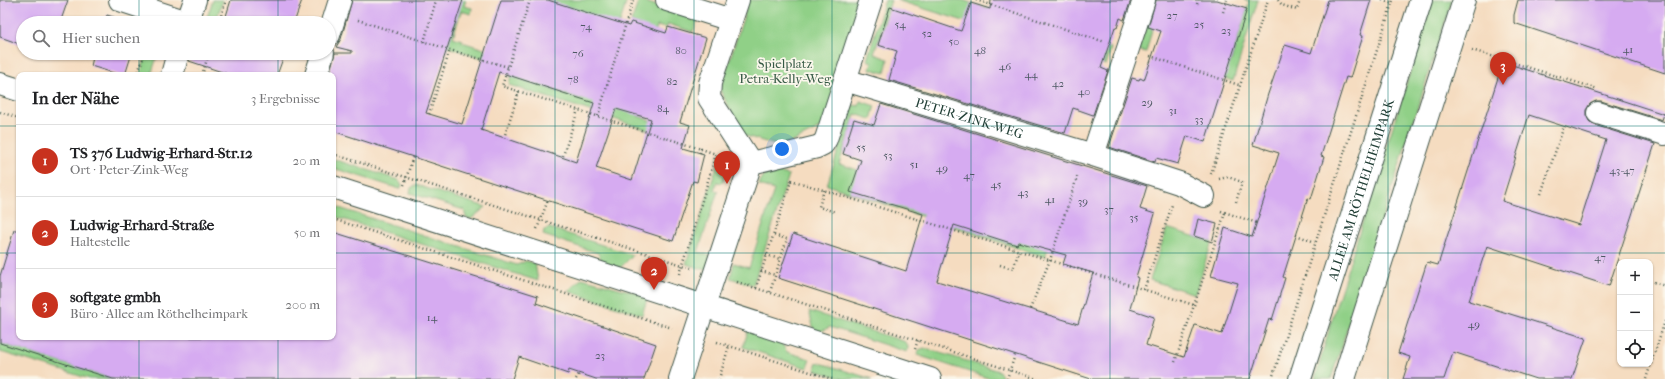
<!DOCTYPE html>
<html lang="de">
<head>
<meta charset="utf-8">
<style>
	body { margin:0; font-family:"IM FELL French Canon",serif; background:#f2f2f2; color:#202124 }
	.controls { position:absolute; right:12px; bottom:12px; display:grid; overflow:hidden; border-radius:8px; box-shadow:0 1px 3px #0004 }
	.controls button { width:36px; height:36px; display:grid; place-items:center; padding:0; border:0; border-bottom:1px solid #e0e0e0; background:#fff; color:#202124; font:20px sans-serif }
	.you { position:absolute; left:782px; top:149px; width:14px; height:14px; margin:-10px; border:3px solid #fff; border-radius:50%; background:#1a73e8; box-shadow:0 0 0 6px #1a73e833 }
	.badge { display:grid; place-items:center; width:26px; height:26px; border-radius:50%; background:#c8321e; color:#fff; font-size:13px; font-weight:700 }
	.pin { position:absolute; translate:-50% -33px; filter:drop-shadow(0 1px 2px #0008) }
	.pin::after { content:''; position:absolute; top:21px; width:14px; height:12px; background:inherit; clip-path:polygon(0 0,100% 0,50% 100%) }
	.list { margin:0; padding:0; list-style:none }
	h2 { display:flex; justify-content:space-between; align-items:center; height:52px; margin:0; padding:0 16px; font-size:17px }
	h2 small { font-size:13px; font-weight:400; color:#757577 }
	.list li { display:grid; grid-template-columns:26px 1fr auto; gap:12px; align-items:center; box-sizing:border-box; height:72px; padding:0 16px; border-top:1px solid #e0e0e0 }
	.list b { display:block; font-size:15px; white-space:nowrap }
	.list p { margin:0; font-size:13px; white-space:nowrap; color:#757577 }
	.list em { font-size:13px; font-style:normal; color:#757577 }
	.icon { flex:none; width:22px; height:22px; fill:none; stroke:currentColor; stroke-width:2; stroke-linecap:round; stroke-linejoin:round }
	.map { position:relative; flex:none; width:1665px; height:379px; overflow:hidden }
	.search { position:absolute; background:#fff; box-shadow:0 1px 3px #0004; left:16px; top:16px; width:320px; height:44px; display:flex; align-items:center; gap:10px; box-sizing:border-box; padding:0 14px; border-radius:22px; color:#757577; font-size:15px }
	.panel { position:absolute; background:#fff; box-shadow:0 1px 3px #0004; left:16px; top:72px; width:320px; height:268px; border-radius:8px }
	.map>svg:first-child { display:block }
	.green { fill:#90d087; stroke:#58865e }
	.building { fill:#d6abf1; fill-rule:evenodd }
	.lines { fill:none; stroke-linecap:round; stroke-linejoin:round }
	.minor-casing { stroke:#3f5549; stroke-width:24 }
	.path { stroke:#3f5549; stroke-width:2.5; stroke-dasharray:1 3; stroke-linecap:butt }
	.minor { stroke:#fff; stroke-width:22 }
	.grid { fill:none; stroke:#0f766e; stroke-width:1; stroke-opacity:0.55 }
	.labels { text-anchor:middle; stroke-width:3.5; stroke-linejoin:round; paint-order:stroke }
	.number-label { font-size:11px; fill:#4d5863 }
	.park-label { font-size:13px; fill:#365a45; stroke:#fbf7ec }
	.street-label { font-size:13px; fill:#1f3d34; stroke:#fbf7ec }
</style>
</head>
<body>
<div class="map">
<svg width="1665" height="379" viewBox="0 0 1665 379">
	<rect width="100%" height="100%" fill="#fbf7ec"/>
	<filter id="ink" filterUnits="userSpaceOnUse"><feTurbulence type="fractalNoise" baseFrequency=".025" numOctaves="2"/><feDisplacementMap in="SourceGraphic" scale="8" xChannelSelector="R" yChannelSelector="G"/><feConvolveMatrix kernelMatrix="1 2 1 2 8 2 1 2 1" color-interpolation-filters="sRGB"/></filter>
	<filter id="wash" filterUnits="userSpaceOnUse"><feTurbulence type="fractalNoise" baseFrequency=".012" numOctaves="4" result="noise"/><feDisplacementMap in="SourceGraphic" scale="16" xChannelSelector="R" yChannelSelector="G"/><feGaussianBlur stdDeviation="0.9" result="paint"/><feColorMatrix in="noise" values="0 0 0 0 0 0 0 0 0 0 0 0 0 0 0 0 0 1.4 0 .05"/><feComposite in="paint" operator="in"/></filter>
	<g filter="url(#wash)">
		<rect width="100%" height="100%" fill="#f5dcc0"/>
		<g class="green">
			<path d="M213,0H223L215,23H205Z"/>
			<path d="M448,0H466L464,6L472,8L471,14L461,11L453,37L463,40L462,42L500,54L503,65L427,40Z"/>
			<path d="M546,0H627L616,35L546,83L545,87L584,100L603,91L596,113L509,85L511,75Z"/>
			<path d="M639,0L698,19L693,32L668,24L666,28L657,26L648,56L638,116L687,134L684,142L602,115L639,25L631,22Z"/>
			<path d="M749,0H866L826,125L782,147L743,135L720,90Z"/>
			<path d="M885,0H891L874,54L888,59L885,73L870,69L872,62L867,60Z"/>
			<path d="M896,0H962L1111,48L1106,65Z"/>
			<path d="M1155,0H1160L1146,52L1138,50Z"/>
			<path d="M1244,0H1258L1233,81L1173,61L1230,64L1249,2Z"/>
			<path d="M1433,0H1452L1331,379H1315L1335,309Z"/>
			<path d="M147,53H164L157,57L151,75H140Z"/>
			<path d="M860,101L875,106L871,119L855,114L839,164L924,191L1052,235L1045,257L827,185L853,105L859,106Z"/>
			<path d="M721,153C732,157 740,160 740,172L728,169L722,183L717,182L714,190L718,191L698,252L713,257L709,271L686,264Z"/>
			<path d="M333,159L399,180L402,185L400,189L333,168Z"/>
			<path d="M773,171L789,175L753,285L730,278L734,263L749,268L774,190L759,185C762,177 765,173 773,171Z"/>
			<path d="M416,185L486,207L471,219L466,218L464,210L410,193L411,188Z"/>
			<path d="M333,206L517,265L526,261L535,263L538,281L333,216Z"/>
			<path d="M550,228L633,255L620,268L603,263L598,253L543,235L544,230Z"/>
			<path d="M1167,228L1212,242L1195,294L1150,280Z"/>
			<path d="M582,278L648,296L642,315L568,291Z"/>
			<path d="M809,311L906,342L908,347L907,352L830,327L820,332L814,330Z"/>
			<path d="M749,328L781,342L787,352L810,359L807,368L743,347Z"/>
			<path d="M0,343L113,379H90L4,353L0,352Z"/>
			<path d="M924,348L999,371L1002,376L1000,379H991L917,355L919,350Z"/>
			<path d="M817,362L872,379H843L815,370Z"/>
		</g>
		<g id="blocks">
			<g class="building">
				<path d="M0,0H68L60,23H23V45L0,37Z"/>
				<path d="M231,0H302L294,23H251L226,16Z"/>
				<path d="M352,0H463L426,113L462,124L501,0H548L629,26L631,22L666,33L668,27L706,38L680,122L690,125L683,148L704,154L697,182L693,181L673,241L333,131V75H329L335,53H352V51L336,47L341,39ZM499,72L594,103L576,162L481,130ZM616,109L651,119L632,180L596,168Z"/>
				<path d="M991,0H1131L1124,20L1120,18L1117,28L1115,27L1101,68L1108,71L1093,115L1073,108L1065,133L889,80L897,51L878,45L890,7L961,31L971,3L990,9Z"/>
				<path d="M1156,0H1217L1247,9L1205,142L1187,136L1178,164L1156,158L1155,162L1109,147L1132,78L1139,80L1140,78L1144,80L1161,31L1148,27Z"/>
				<path d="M1328,0H1371L1360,35L1363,36L1350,78L1346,77L1321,156L1324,157L1311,199L1308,198L1283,277L1285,278L1272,320L1269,319L1250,379H1091L778,278L793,234L906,271L923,214L850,192L861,160L843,154L854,119L874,125L881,104L1147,186L1140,209L1155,214L1136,277L1138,278L1130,309L1154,317L1146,345L1184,357L1195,325L1222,334L1238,283L1211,276L1225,228L1252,237L1279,153L1253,145L1268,94L1285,45L1311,53ZM954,225L1017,245L1018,242L1066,255L1063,264L1093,273L1078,324L937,281Z"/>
				<path d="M1518,0H1665V73L1514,23V15Z"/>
				<path d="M107,15L133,23H104Z"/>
				<path d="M94,53H132L125,75H120L91,66Z"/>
				<path d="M190,53H285L277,75H231L189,61Z"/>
				<path d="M1503,62L1664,114L1662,120L1601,101H1596L1590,104L1586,110V115L1589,121L1594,125L1655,144L1609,286L1487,246L1469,301L1586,338L1572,379H1536L1453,352L1444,379H1403L1410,357L1398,353L1427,262L1438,265ZM1529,115L1606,140L1579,225L1502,201Z"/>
				<path d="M1198,219L1217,224L1212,242L1194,236Z"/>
				<path d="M14,230H19V337H333V232L538,296L536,303L656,344L644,379H596L569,370L568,374L519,357L512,379H113L0,343V276Z"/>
			</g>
		</g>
	</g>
	<g filter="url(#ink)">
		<use href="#blocks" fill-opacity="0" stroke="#3f5549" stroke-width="1"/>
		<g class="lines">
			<defs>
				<g id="minor">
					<path d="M120,0L187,22"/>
					<path d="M667,0L731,20"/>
					<path d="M738,0L710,83L709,98L751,163"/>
					<path d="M187,23L195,0"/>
					<path d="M329,35L340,0"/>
					<path d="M172,75L178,53"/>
					<path d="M316,75L323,53"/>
					<path id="s1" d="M845,80L1093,155L1179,183L1204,196"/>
					<path d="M0,84L19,90"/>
					<path d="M1598,113L1665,134"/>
					<path d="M1093,155L1144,0"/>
					<path d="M333,187L930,379"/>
					<path d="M680,379L751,163L817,147L823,144L826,139L871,0"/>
					<path id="s2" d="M1300,379L1421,0"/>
					<path d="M1344,379L1464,0"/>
				</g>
			</defs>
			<use href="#minor" class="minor-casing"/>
			<g class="path">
				<path d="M530,0L502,86L701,149"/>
				<path d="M976,0L1105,42"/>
				<path d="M1278,0L1282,5L1297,10L1300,0"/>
				<path d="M1382,0L1392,3"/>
				<path d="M1197,4L1198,0"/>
				<path d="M1223,12L1227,0"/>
				<path d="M358,20L450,50L508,67"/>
				<path d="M219,23L226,0"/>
				<path d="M424,42L436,0"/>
				<path d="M1472,50L1598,89"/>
				<path d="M1150,56L1239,85"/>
				<path d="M137,75L145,53"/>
				<path d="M202,75L209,53"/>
				<path d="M0,112L19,118"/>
				<path d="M429,114L450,50"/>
				<path d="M598,116L633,0"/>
				<path d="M504,138L519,91"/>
				<path d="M700,153L701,149L716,154"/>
				<path d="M333,154L692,268"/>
				<path d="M563,156L578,110"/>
				<path d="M1211,174L1268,0"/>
				<path d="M1219,179L1228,177L1242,182L1236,202"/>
				<path d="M791,180L1194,305"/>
				<path d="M404,185L413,157"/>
				<path d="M824,190L819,207L835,212"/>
				<path d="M1541,194L1564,126"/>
				<path d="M1221,211L1257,223"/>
				<path d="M333,219L672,328"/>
				<path d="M537,229L548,200"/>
				<path d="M1296,235L1315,242"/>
				<path d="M766,255L780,259"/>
				<path d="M1000,265L1013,269L1019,251"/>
				<path d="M761,271L775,275"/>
				<path d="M680,274L716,154"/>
				<path d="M1650,281L1665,286"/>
				<path d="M737,282L1037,379"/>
				<path d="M756,288L792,178"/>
				<path d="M1144,290L1172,205"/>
				<path d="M770,292L787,239L773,235"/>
				<path d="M1030,309L1050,260L1078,174"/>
				<path d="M717,342L832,379"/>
				<path d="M915,349L918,340"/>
				<path d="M1175,362L1225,213"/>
				<path d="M576,379L579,374"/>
				<path d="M719,379L729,346"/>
				<path d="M1007,379L1015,355"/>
				<path d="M1272,379L1393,0"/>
				<path d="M1646,379L1665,321"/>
			</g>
			<use href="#minor" class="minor"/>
		</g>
	</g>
	<path class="grid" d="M139,0V23M278,0V23M416,0V379M555,0V379M694,0V379M832,0V379M971,0V379M1110,0V379M1249,0V379M1388,0V379M1526,0V379M139,53V75M278,53V75M0,126H19M333,126H1665M0,253H19M333,253H1665M139,337V379M278,337V379"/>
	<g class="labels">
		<g class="number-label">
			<text x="1172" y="19">27</text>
			<text x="900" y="28">54</text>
			<text x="1199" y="28">25</text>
			<text x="586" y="30">74</text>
			<text x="1226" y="34">23</text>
			<text x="927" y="37">52</text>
			<text x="954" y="45">50</text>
			<text x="1628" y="53">41</text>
			<text x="681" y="54">80</text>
			<text x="980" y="54">48</text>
			<text x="578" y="57">76</text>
			<text x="1005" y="70">46</text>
			<text x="1031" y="78">44</text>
			<text x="573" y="83">78</text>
			<text x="672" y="85">82</text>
			<text x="1058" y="87">42</text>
			<text x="1084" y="95">40</text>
			<text x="1147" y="106">29</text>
			<text x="663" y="112">84</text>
			<text x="1173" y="114">31</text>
			<text x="1199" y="123">33</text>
			<text x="861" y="151">55</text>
			<text x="888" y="159">53</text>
			<text x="914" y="168">51</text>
			<text x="942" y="172">49</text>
			<text x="1622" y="174">43-47</text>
			<text x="969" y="179">47</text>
			<text x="996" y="188">45</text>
			<text x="1023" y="196">43</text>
			<text x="1050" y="203">41</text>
			<text x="1083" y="205">39</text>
			<text x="1109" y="213">37</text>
			<text x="1134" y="221">35</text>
			<text x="1600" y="261">47</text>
			<text x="432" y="321">14</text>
			<text x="1474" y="328">49</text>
			<text x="600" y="359">23</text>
		</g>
		<g class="park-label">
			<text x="785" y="68">Spielplatz<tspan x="785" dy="15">Petra-Kelly-Weg</tspan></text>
		</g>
		<g class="street-label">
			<text dy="5" stroke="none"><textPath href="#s1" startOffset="130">PETER-ZINK-WEG</textPath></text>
			<text dy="5" stroke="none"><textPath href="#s2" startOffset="199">ALLEE AM RÖTHELHEIMPARK</textPath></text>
		</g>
	</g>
</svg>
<div class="controls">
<button>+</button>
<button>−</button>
<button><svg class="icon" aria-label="locate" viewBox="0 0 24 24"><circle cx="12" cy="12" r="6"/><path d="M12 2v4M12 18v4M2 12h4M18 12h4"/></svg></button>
</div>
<div class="you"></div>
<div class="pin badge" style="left:727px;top:184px">1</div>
<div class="pin badge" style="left:654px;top:290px">2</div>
<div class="pin badge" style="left:1503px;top:85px">3</div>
<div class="search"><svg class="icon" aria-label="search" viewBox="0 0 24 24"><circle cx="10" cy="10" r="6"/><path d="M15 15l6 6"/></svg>Hier suchen</div>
<section class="panel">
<h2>In der Nähe<small>3 Ergebnisse</small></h2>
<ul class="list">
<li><span class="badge">1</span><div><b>TS 376 Ludwig-Erhard-Str.12</b><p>Ort · Peter-Zink-Weg</p></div><em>20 m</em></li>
<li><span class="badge">2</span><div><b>Ludwig-Erhard-Straße</b><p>Haltestelle</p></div><em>50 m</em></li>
<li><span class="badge">3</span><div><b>softgate gmbh</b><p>Büro · Allee am Röthelheimpark</p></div><em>200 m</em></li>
</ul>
</section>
</div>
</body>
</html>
